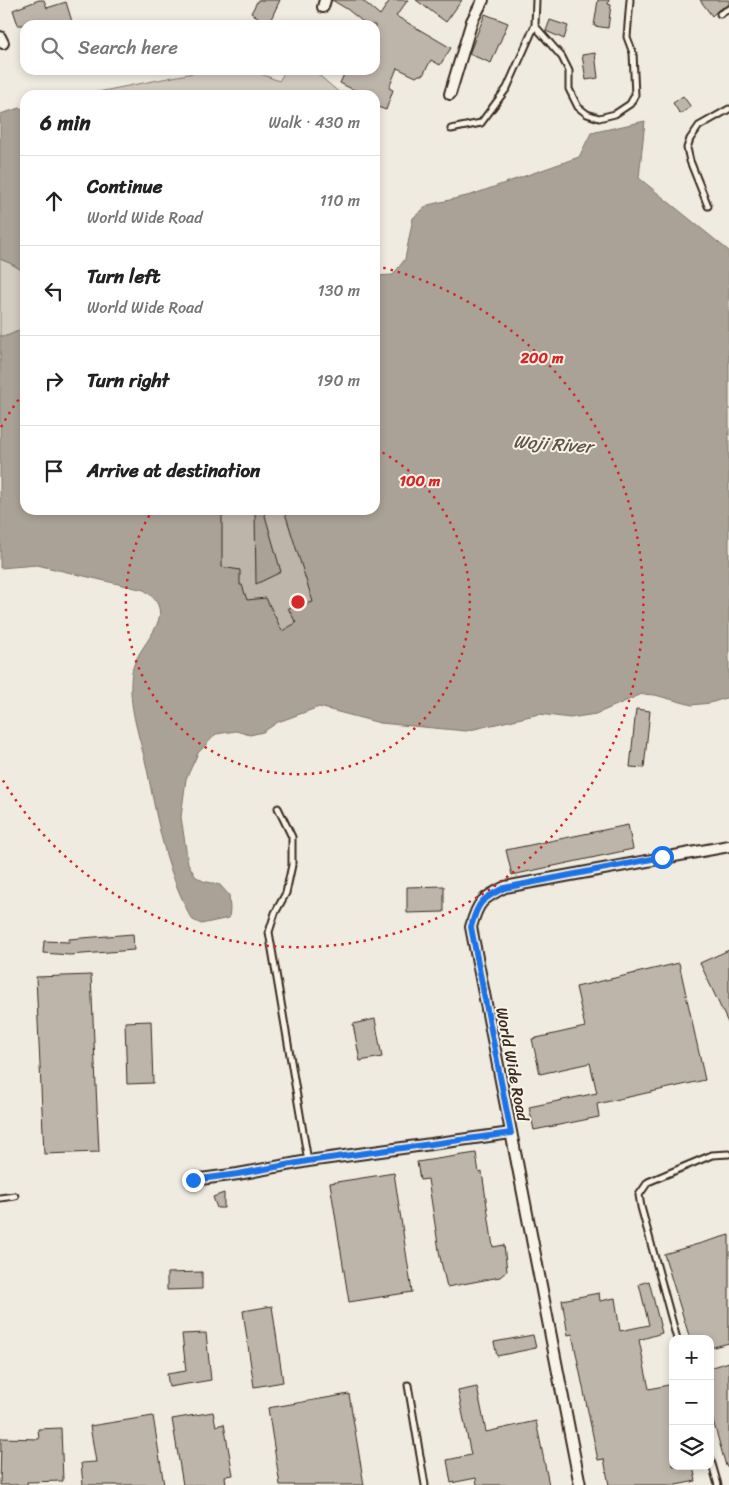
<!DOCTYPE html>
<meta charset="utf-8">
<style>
:root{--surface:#fff;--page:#f6f6f6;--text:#222;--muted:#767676;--line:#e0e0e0}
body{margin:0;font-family:Sriracha,sans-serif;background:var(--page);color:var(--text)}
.controls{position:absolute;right:15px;bottom:15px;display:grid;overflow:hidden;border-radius:10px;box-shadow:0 2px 8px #0003}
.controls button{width:45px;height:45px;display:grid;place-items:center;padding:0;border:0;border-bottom:1px solid var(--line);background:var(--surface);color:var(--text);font:25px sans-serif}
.stop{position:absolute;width:15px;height:15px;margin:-11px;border:4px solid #1a73e8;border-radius:50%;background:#fff}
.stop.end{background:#1a73e8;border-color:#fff;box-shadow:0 1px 5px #0008}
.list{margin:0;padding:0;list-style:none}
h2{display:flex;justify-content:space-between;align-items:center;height:65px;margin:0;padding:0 20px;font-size:21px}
h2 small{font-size:16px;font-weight:400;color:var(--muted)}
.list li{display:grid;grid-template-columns:32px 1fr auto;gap:15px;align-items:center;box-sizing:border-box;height:90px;padding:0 20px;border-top:1px solid var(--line)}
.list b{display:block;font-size:19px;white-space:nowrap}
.list p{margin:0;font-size:16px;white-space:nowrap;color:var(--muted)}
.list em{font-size:16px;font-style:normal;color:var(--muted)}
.icon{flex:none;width:28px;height:28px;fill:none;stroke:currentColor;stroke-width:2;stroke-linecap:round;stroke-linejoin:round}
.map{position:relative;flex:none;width:729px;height:1485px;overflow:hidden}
.search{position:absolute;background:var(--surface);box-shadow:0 2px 8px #0003;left:20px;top:20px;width:360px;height:55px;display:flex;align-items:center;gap:12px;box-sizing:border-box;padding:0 18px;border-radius:15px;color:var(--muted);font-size:19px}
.panel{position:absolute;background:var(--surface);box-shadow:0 2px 8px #0003;left:20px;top:90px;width:360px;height:425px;border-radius:15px}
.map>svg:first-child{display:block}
.green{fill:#d1cbc0;stroke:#867a6f}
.water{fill:#aaa296;stroke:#7e7266}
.building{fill:#bdb5aa;stroke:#3b2a1e}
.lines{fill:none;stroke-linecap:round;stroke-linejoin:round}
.service-casing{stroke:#3b2a1e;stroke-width:9}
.minor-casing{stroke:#3b2a1e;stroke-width:14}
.service{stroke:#f7f3e8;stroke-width:5}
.minor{stroke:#f7f3e8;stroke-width:10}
.route{stroke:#1a73e8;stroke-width:6}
.ring{fill:none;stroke:#d62828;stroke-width:2.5;stroke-dasharray:2.5 5}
.labels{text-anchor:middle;stroke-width:4;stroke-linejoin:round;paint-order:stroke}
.street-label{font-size:16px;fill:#3b2a1e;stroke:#f7f3e8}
.water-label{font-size:18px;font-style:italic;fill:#625448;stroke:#f7f3e8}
.centre{fill:#d62828;stroke:#f7f3e8;stroke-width:2.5}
.ring-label{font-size:15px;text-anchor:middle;font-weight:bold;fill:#d62828;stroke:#f7f3e8;stroke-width:4;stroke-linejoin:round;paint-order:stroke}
</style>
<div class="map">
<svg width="729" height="1485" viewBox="0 0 729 1485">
<rect width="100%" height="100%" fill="#efebe0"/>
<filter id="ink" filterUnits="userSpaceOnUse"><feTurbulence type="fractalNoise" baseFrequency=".02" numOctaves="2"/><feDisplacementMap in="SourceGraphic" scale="10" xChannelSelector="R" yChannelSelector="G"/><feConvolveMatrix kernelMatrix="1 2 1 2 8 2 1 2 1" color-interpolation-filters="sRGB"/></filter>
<g filter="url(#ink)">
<g class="green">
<polygon points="208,70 251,70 279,81 286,70 313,70 342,95 83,95"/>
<polygon points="0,259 10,263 25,272 25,328 7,336 0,336"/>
</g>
<g class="water">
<polygon points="20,108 25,110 25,272 10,263 0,259 0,114"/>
<path d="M645,121L639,178L729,251V697L710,703L692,705L655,695L642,694L596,714L570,718L539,714L466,731L380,723L319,707L278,722L263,732L250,735L236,731L216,734L198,753L186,779L181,817L188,863L195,876L203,881L220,885L229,895L230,909L229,918L201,924C198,922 193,921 191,918C188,914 186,906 183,901C164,860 156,814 147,769C140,737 127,705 132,672C137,642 183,616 144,590L37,565L0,568V336H7L25,328V510H375V276L393,275L405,259L413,218L428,205L471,195L579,157L591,133Z"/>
</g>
<g class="building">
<polygon points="39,0 44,0 47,8 66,2 73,25 18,25 13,10"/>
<polygon points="258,0 280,0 271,19 266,22 251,13"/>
<polygon points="332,0 362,0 380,15 390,0 408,0 396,16 451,48 440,65 431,60 423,75 419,75 416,77 397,68 389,88 393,90 386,110 375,106 375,95 364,95 340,83 346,70 375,70 375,25 367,25 347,9"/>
<polygon points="416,0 462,0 446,22"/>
<polygon points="598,0 609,0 608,4 611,5 608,28 594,26"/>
<polygon points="700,0 729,0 729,5 718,10 712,16"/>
<polygon points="485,14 508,23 491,63 469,54"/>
<polygon points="550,20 568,26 564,39 546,31"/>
<polygon points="595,53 598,78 586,80 582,55"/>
<polygon points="683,96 691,107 680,114 673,103"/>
<polygon points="222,510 255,510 256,584 281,572 264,512 284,510 313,602 288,608 296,623 282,631 266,598 247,600 242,585 240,585 240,570 222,567"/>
<polygon points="636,709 650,711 644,768 630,767"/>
<polygon points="628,825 633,849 512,875 506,850"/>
<polygon points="444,886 444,912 407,913 407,887"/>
<polygon points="133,934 134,950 70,955 43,953 44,941 69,942 69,939"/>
<polygon points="729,950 729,1025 700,963"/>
<polygon points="679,963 705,1080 597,1104 599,1117 534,1130 529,1107 597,1093 590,1063 540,1074 532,1039 585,1027 576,987"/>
<polygon points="91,975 99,1152 44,1154 36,977"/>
<polygon points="375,1019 382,1057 360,1061 353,1024"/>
<polygon points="151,1021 153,1083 127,1084 125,1022"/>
<polygon points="476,1153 479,1173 482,1172 493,1247 504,1245 507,1271 500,1277 447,1287 440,1257 428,1179 420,1180 417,1162"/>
<polygon points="394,1173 412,1292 349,1302 330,1183"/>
<polygon points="224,1193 224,1208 217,1208 213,1197"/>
<polygon points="729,1235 729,1343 710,1348 710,1339 690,1339 664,1254"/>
<polygon points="202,1272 202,1289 167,1290 167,1273"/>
<polygon points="649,1281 662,1333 639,1340 649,1389 673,1384 673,1466 693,1466 696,1481 676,1485 609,1485 604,1459 598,1460 572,1334 568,1335 562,1300 599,1293 600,1301 615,1298 620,1331 649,1325 639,1284"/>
<polygon points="272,1306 283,1382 254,1387 243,1311"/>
<polygon points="206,1333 211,1380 169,1387 167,1374 186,1371 182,1334"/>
<polygon points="533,1335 536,1348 497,1356 494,1342"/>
<polygon points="729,1362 729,1466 726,1466 710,1410 710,1368"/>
<polygon points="477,1387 486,1432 536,1421 549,1485 477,1485 476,1478 451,1483 447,1460 471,1455 458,1391"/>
<polygon points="349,1394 364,1485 280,1485 268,1408"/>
<polygon points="213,1412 216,1426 224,1424 233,1475 225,1476 226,1485 183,1485 172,1419"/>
<polygon points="153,1416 164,1485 83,1485 81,1463 96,1462 90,1426"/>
<polygon points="61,1428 63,1481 27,1482 27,1485 0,1485 1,1438 39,1439 38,1429"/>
</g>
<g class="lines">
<g class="service-casing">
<g id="service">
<polyline points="720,14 729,9"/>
<polyline points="535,26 562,57 569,71 569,89 578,107 587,114 599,118 615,114 630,104 635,95 633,53 627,37 630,0"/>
<polyline points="451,129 481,123 507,88 535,25 536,0"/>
<polyline points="708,206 690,161 687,148 690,139 699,126 729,109"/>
<polyline points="278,808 292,837 292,865 286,893 275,913 269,932 308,1161"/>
<polyline points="0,1198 15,1196"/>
<polyline points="677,1339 641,1207 639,1195 648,1182 712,1155 729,1154"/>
<polyline points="408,1385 425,1485"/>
<polyline points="710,1457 718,1485"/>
</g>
</g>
<g class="minor-casing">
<g id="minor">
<polyline points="323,7 325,0"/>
<polyline points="0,37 3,43"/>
<polyline points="450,94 472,21 483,0"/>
<polyline points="193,1180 238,1174 308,1161 511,1133"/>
<path d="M580,1485L471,927C478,901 482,899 505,887L729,846"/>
</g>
</g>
<use href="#service" class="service"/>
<use href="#minor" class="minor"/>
</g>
</g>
<g class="lines" filter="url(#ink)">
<path class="route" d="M193,1180L238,1174L308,1161L511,1133L471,927C478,901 482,899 504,888L662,857"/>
</g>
<g class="ring">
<path d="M376 449A172 172 0 1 1 152 511"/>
<path d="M1 427A345 345 0 0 1 24 392M376 266A345 345 0 1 1 1 777"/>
</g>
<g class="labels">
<g class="street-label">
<text transform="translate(513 1064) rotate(79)" y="6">World Wide Road</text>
</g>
<g class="water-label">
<text transform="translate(553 444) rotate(4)" y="6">Woji River</text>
</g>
</g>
<circle cx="298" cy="602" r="8" class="centre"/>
<g class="ring-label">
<text x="542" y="363">200 m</text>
<text x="420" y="486">100 m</text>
</g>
</svg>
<div class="controls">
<button>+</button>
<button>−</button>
<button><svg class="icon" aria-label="layers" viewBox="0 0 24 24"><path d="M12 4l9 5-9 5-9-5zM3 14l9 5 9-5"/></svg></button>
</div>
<div class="stop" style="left:662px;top:857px"></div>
<div class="stop end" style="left:193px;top:1180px"></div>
<div class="search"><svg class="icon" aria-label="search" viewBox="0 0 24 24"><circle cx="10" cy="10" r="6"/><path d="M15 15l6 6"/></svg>Search here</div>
<section class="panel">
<h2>6 min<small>Walk · 430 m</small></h2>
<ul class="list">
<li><svg class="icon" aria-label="ahead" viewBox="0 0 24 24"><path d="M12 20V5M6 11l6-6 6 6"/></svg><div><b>Continue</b><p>World Wide Road</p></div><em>110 m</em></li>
<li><svg class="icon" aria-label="left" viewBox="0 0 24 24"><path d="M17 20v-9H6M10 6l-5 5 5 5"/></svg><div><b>Turn left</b><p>World Wide Road</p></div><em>130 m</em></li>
<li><svg class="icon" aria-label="right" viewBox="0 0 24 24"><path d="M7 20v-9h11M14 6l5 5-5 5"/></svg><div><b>Turn right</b></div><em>190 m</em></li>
<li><svg class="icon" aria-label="arrive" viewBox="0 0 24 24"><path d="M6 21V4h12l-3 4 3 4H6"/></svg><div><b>Arrive at destination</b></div></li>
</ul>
</section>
</div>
